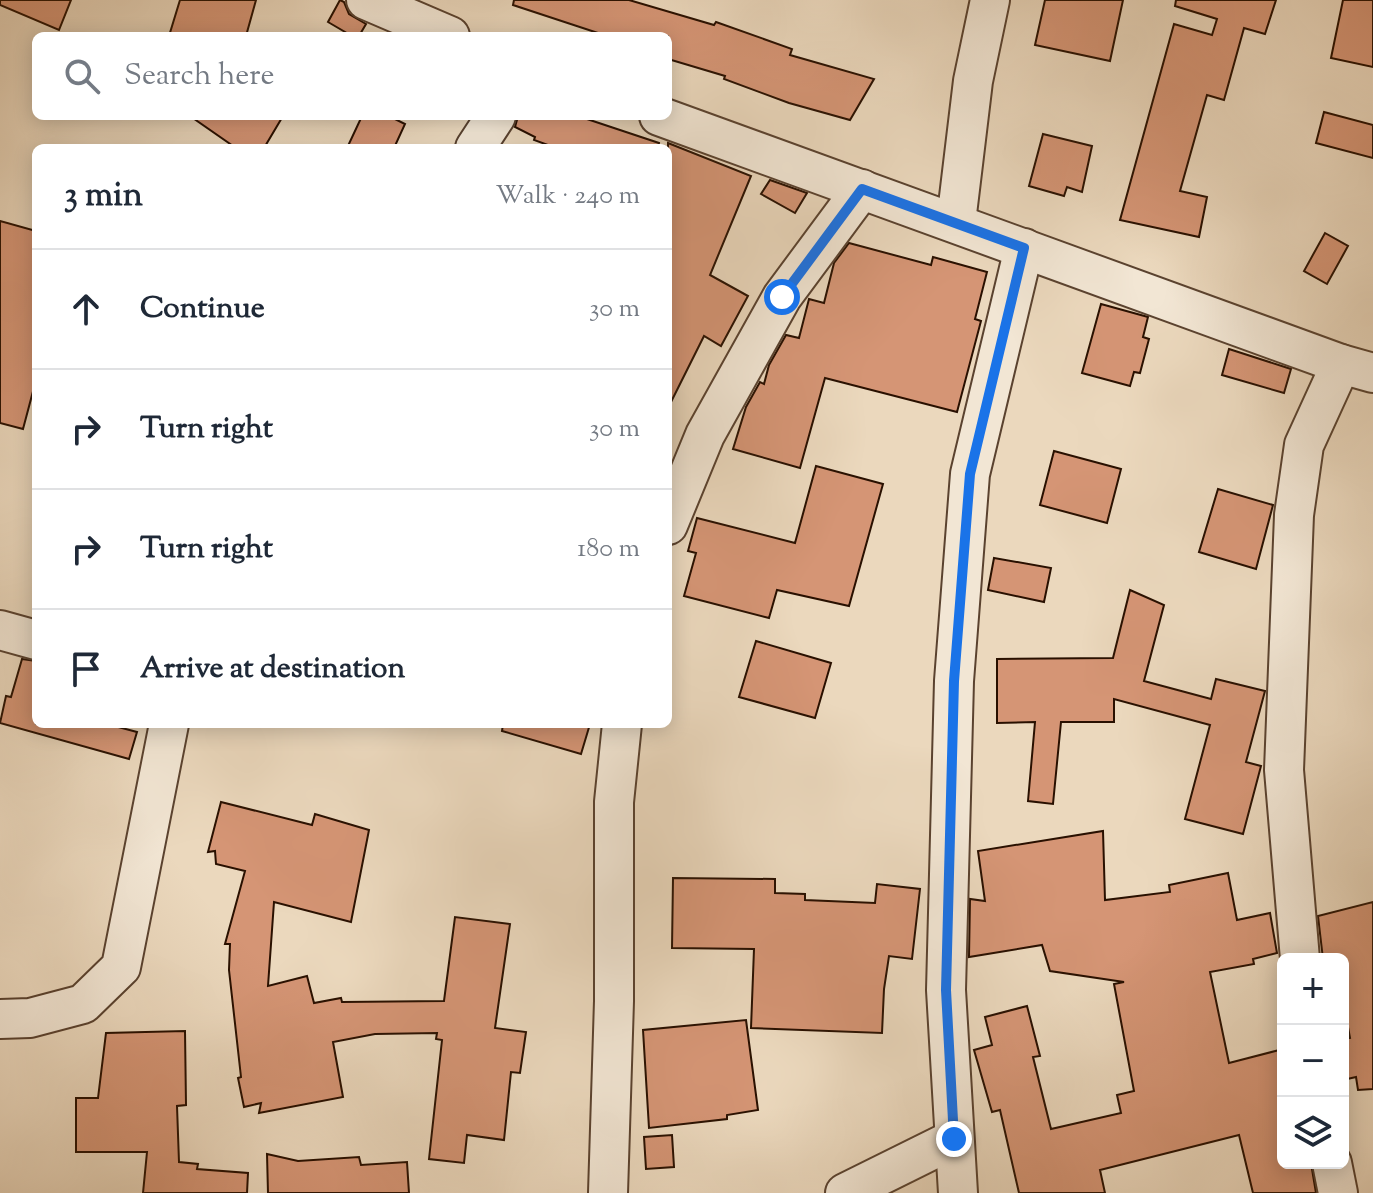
<!DOCTYPE html>
<meta charset="utf-8">
<style>
:root{--surface:#fff;--page:#f2f2f3;--text:#1f2937;--muted:#747a83;--line:#e0e1e3}
body{margin:0;font-family:"Sorts Mill Goudy",serif;background:var(--page);color:var(--text)}
.controls{position:absolute;right:24px;bottom:24px;display:grid;overflow:hidden;border-radius:12px;box-shadow:0 4px 20px #0003}
.controls button{width:72px;height:72px;display:grid;place-items:center;padding:0;border:0;border-bottom:2px solid var(--line);background:var(--surface);color:var(--text);font:40px sans-serif}
.stop{position:absolute;width:24px;height:24px;margin:-18px;border:6px solid #1a73e8;border-radius:50%;background:#fff}
.stop.end{background:#1a73e8;border-color:#fff;box-shadow:0 2px 8px #0008}
.list{margin:0;padding:0;list-style:none}
h2{display:flex;justify-content:space-between;align-items:center;height:104px;margin:0;padding:0 32px;font-size:34px}
h2 small{font-size:26px;font-weight:400;color:var(--muted)}
.list li{display:grid;grid-template-columns:52px 1fr auto;gap:24px;align-items:center;box-sizing:border-box;height:120px;padding:0 32px;border-top:2px solid var(--line)}
.list b{display:block;font-size:30px;white-space:nowrap}
.list em{font-size:26px;font-style:normal;color:var(--muted)}
.icon{flex:none;width:44px;height:44px;fill:none;stroke:currentColor;stroke-width:2;stroke-linecap:round;stroke-linejoin:round}
.map{position:relative;flex:none;width:1373px;height:1193px;overflow:hidden}
.search{position:absolute;background:var(--surface);box-shadow:0 4px 20px #0003;left:32px;top:32px;width:640px;height:88px;display:flex;align-items:center;gap:20px;box-sizing:border-box;padding:0 28px;border-radius:12px;color:var(--muted);font-size:30px}
.panel{position:absolute;background:var(--surface);box-shadow:0 4px 20px #0003;left:32px;top:144px;width:640px;height:584px;border-radius:12px}
.map>svg:first-child{display:block}
.building{fill:#d59575;stroke:#291000;stroke-width:2}
.lines{fill:none;stroke-linecap:round;stroke-linejoin:round}
.minor-casing{stroke:#5a422f;stroke-width:42}
.minor{stroke:#f2e6d4;stroke-width:38}
.route{stroke:#1a73e8;stroke-width:10}
</style>
<div class="map">
<svg width="1373" height="1193" viewBox="0 0 1373 1193">
<rect width="100%" height="100%" fill="#ebd8bd"/>
<filter id="stains"><feTurbulence type="fractalNoise" baseFrequency=".0025" numOctaves="4"/><feColorMatrix values="0 0 0 0 .2 0 0 0 0 .09 0 0 0 0 .02 0 0 0 .5 -.17"/></filter>
<radialGradient id="worn" r=".72"><stop offset=".6" stop-color="#630" stop-opacity="0"/><stop offset="1" stop-color="#630" stop-opacity=".3"/></radialGradient>
<g class="building">
<polygon points="0,0 71,0 59,30 0,5"/>
<polygon points="180,0 256,0 246,36 169,36"/>
<polygon points="340,0 344,2 349,14 366,24 359,36 352,36 328,22"/>
<polygon points="514,0 629,0 714,25 716,22 792,49 790,55 874,79 850,120 789,103 724,79 725,76 668,59 668,36 607,36 513,5"/>
<polygon points="1045,0 1123,0 1110,61 1035,45"/>
<polygon points="1176,0 1276,0 1265,34 1244,28 1224,100 1207,95 1180,191 1207,197 1199,237 1120,220 1174,24 1212,35 1217,19 1175,6"/>
<polygon points="1343,0 1373,0 1373,67 1331,58"/>
<polygon points="1324,112 1373,125 1373,158 1316,143"/>
<polygon points="190,116 283,116 264,148 236,148"/>
<polygon points="362,116 389,116 405,124 394,148 347,148"/>
<polygon points="518,116 578,116 659,143 658,148 556,148 534,140 535,137 515,127"/>
<polygon points="1043,134 1092,146 1082,192 1067,187 1064,196 1029,186"/>
<polygon points="668,143 751,176 710,275 748,296 721,346 704,336 668,408"/>
<polygon points="770,180 807,193 795,213 761,194"/>
<polygon points="0,221 36,231 36,380 23,429 0,423"/>
<polygon points="1325,233 1348,246 1327,284 1304,271"/>
<polygon points="849,243 931,265 933,257 987,272 975,319 981,321 957,412 825,378 800,468 733,449 746,407 760,382 764,384 769,365 786,335 799,338 809,299 824,303 834,263"/>
<polygon points="1101,304 1148,317 1143,337 1149,339 1140,373 1134,372 1130,386 1082,373"/>
<polygon points="1229,349 1291,369 1284,393 1222,375"/>
<polygon points="1054,451 1121,469 1107,523 1040,505"/>
<polygon points="816,466 883,484 849,606 777,590 769,618 684,596 696,553 688,551 697,518 795,543"/>
<polygon points="1218,489 1273,505 1256,569 1199,552"/>
<polygon points="994,558 1051,568 1044,602 988,590"/>
<polygon points="1130,590 1164,605 1144,681 1211,699 1216,679 1265,691 1246,762 1261,766 1243,834 1185,819 1210,725 1114,699 1114,722 1061,722 1053,804 1028,801 1035,722 997,723 997,659 1113,658"/>
<polygon points="756,641 831,663 815,718 739,697"/>
<polygon points="22,659 36,661 36,724 107,724 137,732 129,759 0,723 6,696 11,697"/>
<polygon points="503,724 590,724 581,754 502,731"/>
<polygon points="221,802 312,825 315,814 369,830 351,922 274,902 268,986 307,976 314,1003 341,998 342,1002 444,1001 455,917 510,924 495,1028 526,1032 520,1073 511,1072 504,1140 467,1135 464,1163 429,1159 442,1040 436,1039 437,1033 375,1034 333,1042 343,1097 259,1113 261,1103 244,1107 238,1078 241,1077 229,970 230,944 225,944 245,871 216,864 215,851 208,852"/>
<polygon points="1103,831 1105,900 1170,892 1169,885 1228,873 1237,920 1270,913 1277,953 1253,959 1254,964 1210,972 1229,1063 1283,1049 1283,1163 1311,1163 1316,1193 1253,1193 1239,1135 1100,1170 1105,1193 1019,1193 1000,1110 992,1112 974,1050 992,1045 985,1017 1027,1006 1040,1056 1033,1057 1051,1129 1121,1113 1117,1095 1134,1091 1114,984 1124,982 1050,971 1042,945 969,957 970,899 985,901 978,851"/>
<polygon points="673,878 775,879 775,893 805,894 805,900 875,903 877,884 920,889 912,959 889,956 884,989 882,1033 751,1028 754,949 672,948"/>
<polygon points="1373,902 1373,1089 1358,1090 1356,1077 1343,1080 1343,1039 1350,1038 1343,1000 1343,959 1323,959 1318,916"/>
<polygon points="746,1020 758,1110 727,1115 727,1119 649,1128 643,1030"/>
<polygon points="185,1031 186,1105 177,1106 179,1162 198,1164 197,1169 248,1173 247,1193 143,1193 147,1152 76,1152 76,1098 98,1098 106,1033"/>
<polygon points="672,1135 674,1167 646,1169 644,1137"/>
<polygon points="267,1154 298,1161 359,1157 361,1165 407,1162 409,1193 268,1193"/>
</g>
<g class="lines">
<g class="minor-casing">
<g id="minor">
<polyline points="366,0 450,36"/>
<polyline points="659,116 1341,364 1373,373"/>
<polyline points="475,148 496,116"/>
<polyline points="956,222 973,81 990,0"/>
<polyline points="668,525 705,435 782,297 862,189"/>
<polyline points="0,630 36,640"/>
<polyline points="1300,959 1284,770 1294,515 1304,445 1341,364"/>
<polyline points="0,1019 30,1018 83,1004 121,967 169,724"/>
<polyline points="1332,1163 1338,1193"/>
<polyline points="608,1193 614,1001 614,802 622,724"/>
<polyline points="845,1193 954,1139"/>
<polyline points="958,1193 946,990 954,681 970,474 1024,248"/>
</g>
</g>
<use href="#minor" class="minor"/>
</g>
<g class="lines">
<polyline class="route" points="782,297 862,189 1024,248 970,474 954,681 946,990 954,1139"/>
</g>
<rect width="100%" height="100%" filter="url(#stains)"/>
<rect width="100%" height="100%" fill="url(#worn)"/>
</svg>
<div class="controls">
<button>+</button>
<button>−</button>
<button><svg class="icon" aria-label="layers" viewBox="0 0 24 24"><path d="M12 4l9 5-9 5-9-5zM3 14l9 5 9-5"/></svg></button>
</div>
<div class="stop" style="left:782px;top:297px"></div>
<div class="stop end" style="left:954px;top:1139px"></div>
<div class="search"><svg class="icon" aria-label="search" viewBox="0 0 24 24"><circle cx="10" cy="10" r="6"/><path d="M15 15l6 6"/></svg>Search here</div>
<section class="panel">
<h2>3 min<small>Walk · 240 m</small></h2>
<ul class="list">
<li><svg class="icon" aria-label="ahead" viewBox="0 0 24 24"><path d="M12 20V5M6 11l6-6 6 6"/></svg><div><b>Continue</b></div><em>30 m</em></li>
<li><svg class="icon" aria-label="right" viewBox="0 0 24 24"><path d="M7 20v-9h11M14 6l5 5-5 5"/></svg><div><b>Turn right</b></div><em>30 m</em></li>
<li><svg class="icon" aria-label="right" viewBox="0 0 24 24"><path d="M7 20v-9h11M14 6l5 5-5 5"/></svg><div><b>Turn right</b></div><em>180 m</em></li>
<li><svg class="icon" aria-label="arrive" viewBox="0 0 24 24"><path d="M6 21V4h12l-3 4 3 4H6"/></svg><div><b>Arrive at destination</b></div></li>
</ul>
</section>
</div>
